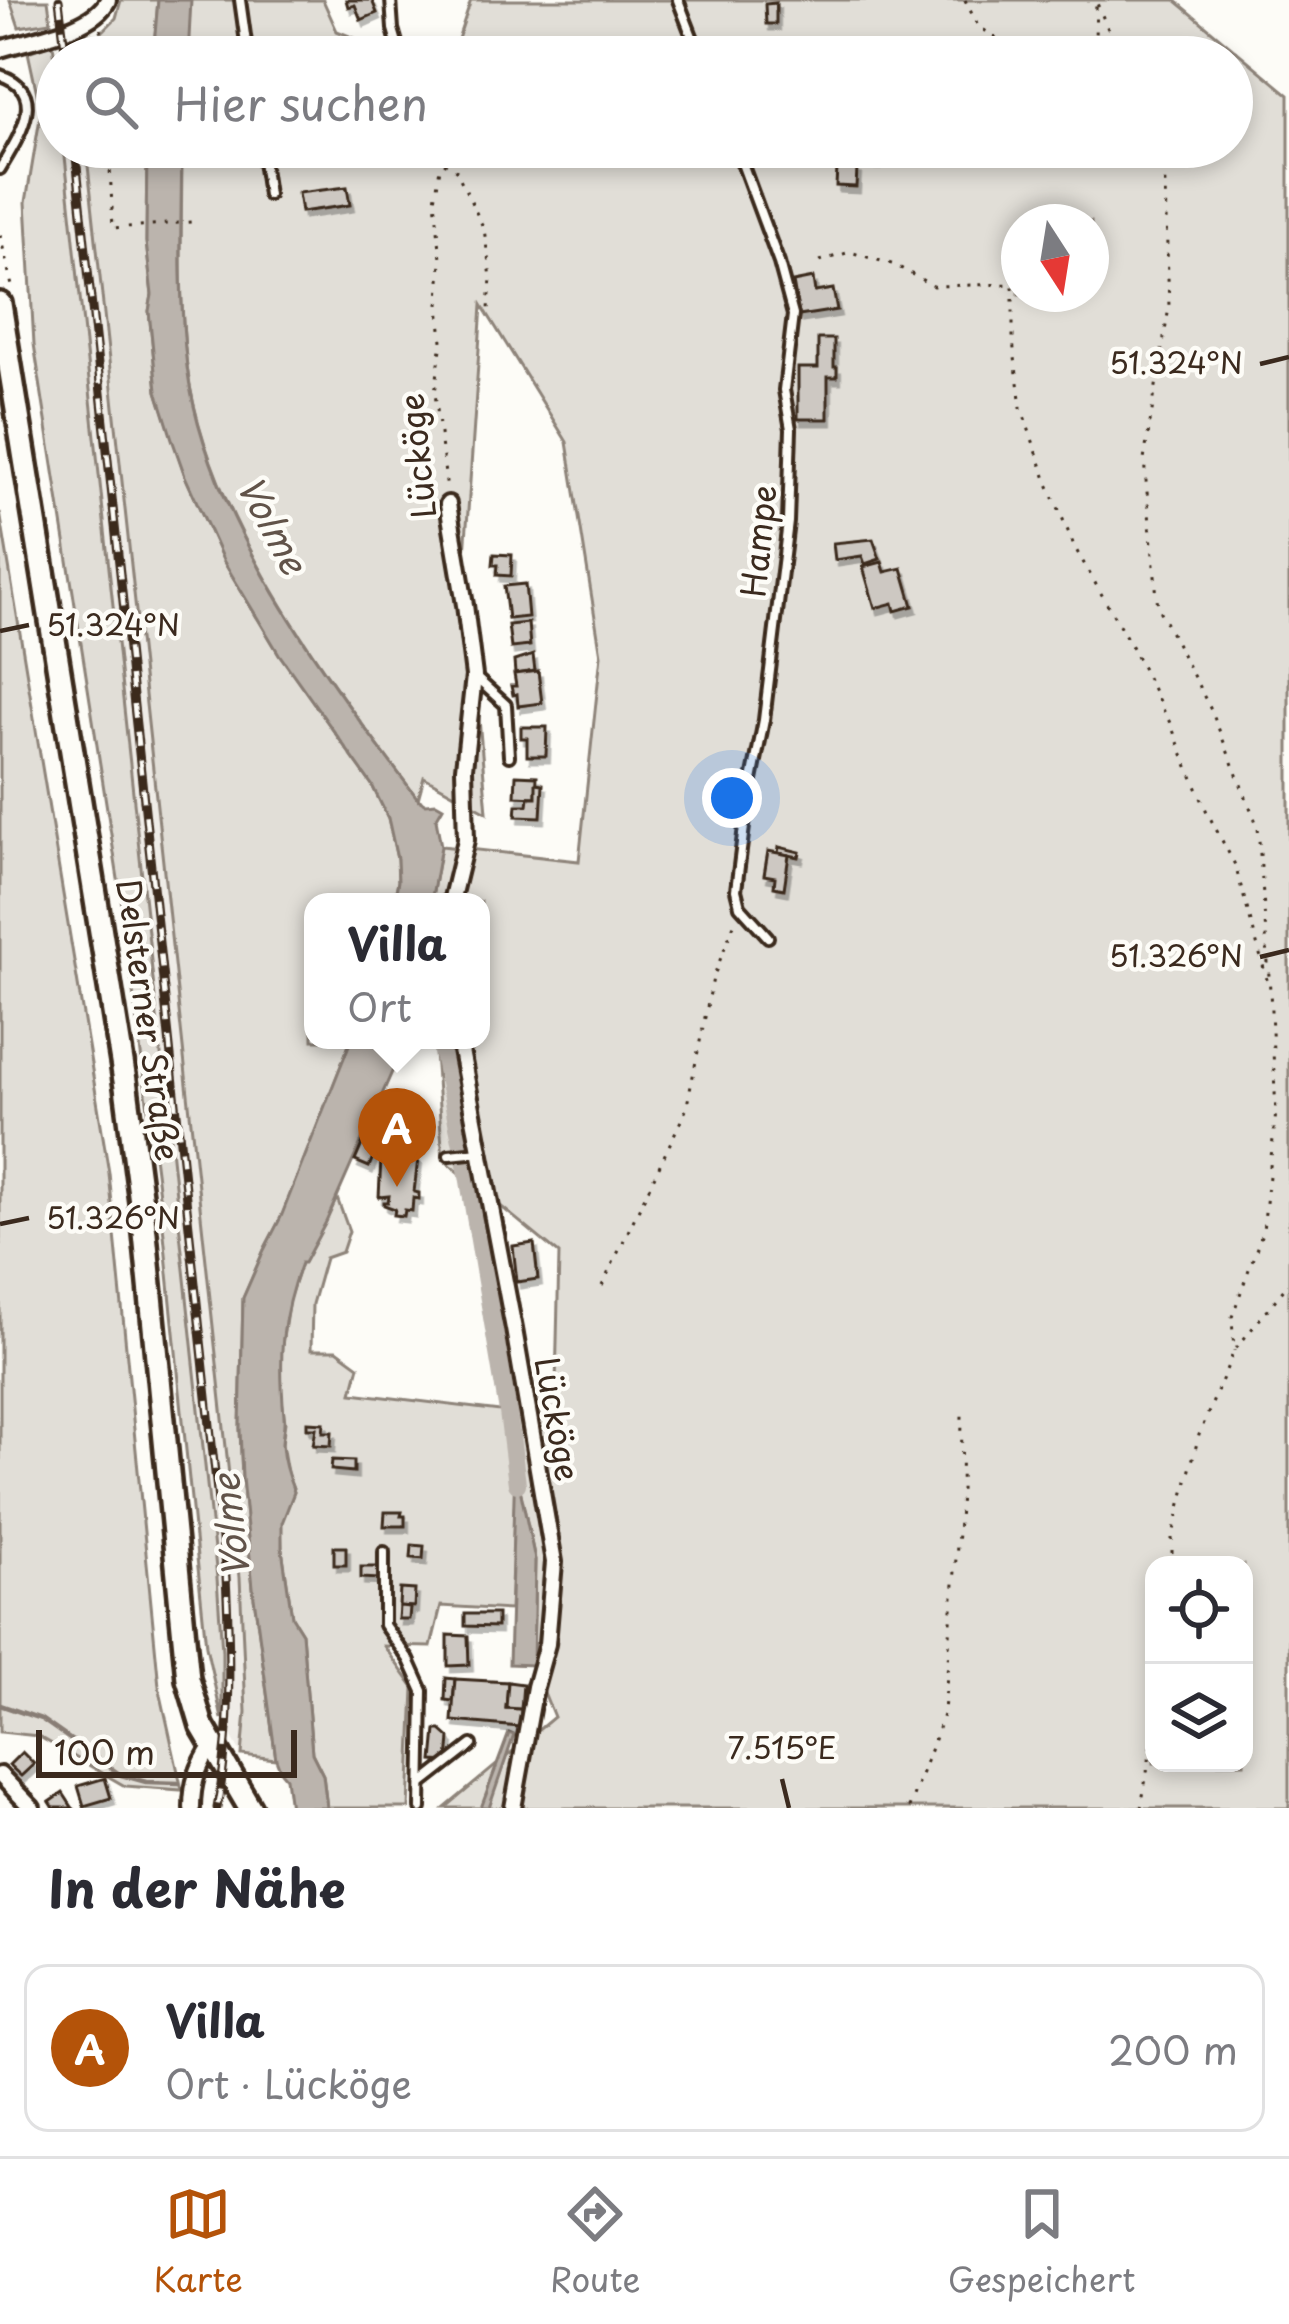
<!DOCTYPE html>
<html lang="de">
<meta charset="utf-8">
<style>
:root{--surface:#fff;--page:#f2f2f3;--text:#2b2b33;--muted:#7c7c81;--line:#e1e1e2;--accent:#b45309}
body{margin:0;font-family:"Playpen Sans",sans-serif;background:var(--page);color:var(--text)}
.controls{position:absolute;right:36px;bottom:36px;display:grid;overflow:hidden;border-radius:24px;box-shadow:0 6px 18px #0003}
.controls button{width:108px;height:108px;display:grid;place-items:center;padding:0;border:0;border-bottom:3px solid var(--line);background:var(--surface);color:var(--text);font:60px sans-serif}
.compass{position:absolute;left:1001px;top:204px;width:108px;height:108px;border-radius:50%;background:var(--surface);box-shadow:0 6px 18px #0003;rotate:168deg}
.scale{position:absolute;left:36px;bottom:30px;width:261px;box-sizing:border-box;padding-left:12px;border:6px solid #3b2a1e;border-top:0;font-size:33px;line-height:42px;white-space:nowrap;color:#3b2a1e;-webkit-text-stroke:9px #fdfcf7;paint-order:stroke}
.you{position:absolute;left:732px;top:798px;width:42px;height:42px;margin:-30px;border:9px solid #fff;border-radius:50%;background:#1a73e8;box-shadow:0 0 0 18px #1a73e833}
.badge{display:grid;place-items:center;width:78px;height:78px;border-radius:50%;background:var(--accent);color:#fff;font-size:39px;font-weight:700}
.pin{position:absolute;translate:-50% -99px;filter:drop-shadow(0 3px 6px #0008)}
.pin::after{content:'';position:absolute;top:63px;width:42px;height:36px;background:inherit;clip-path:polygon(0 0,100% 0,50% 100%)}
.popup{position:absolute;left:304px;top:893px;width:186px;height:156px;box-sizing:border-box;display:grid;place-content:center;border-radius:24px;background:var(--surface);filter:drop-shadow(0 3px 9px #0005);font-size:39px;white-space:nowrap;color:var(--muted)}
.popup b{font-size:45px;color:var(--text)}
.popup::after{content:'';position:absolute;left:50%;top:100%;margin-left:-24px;border:24px solid transparent;border-top-color:var(--surface)}
.list{margin:0;padding:0;list-style:none}
h2{display:flex;justify-content:space-between;align-items:center;height:156px;margin:0;padding:0 48px;font-size:51px}
h2 small{font-size:39px;font-weight:400;color:var(--muted)}
.list li{display:grid;grid-template-columns:78px 1fr auto;gap:36px;align-items:center;box-sizing:border-box;height:168px;margin:0 24px 24px;padding:0 24px;border:3px solid var(--line);border-radius:24px}
.list b{display:block;font-size:45px;white-space:nowrap}
.list p{margin:0;font-size:39px;white-space:nowrap;color:var(--muted)}
.list em{font-size:39px;font-style:normal;color:var(--muted)}
.icon{flex:none;width:66px;height:66px;fill:none;stroke:currentColor;stroke-width:2;stroke-linecap:round;stroke-linejoin:round}
.map{position:relative;flex:none;width:1289px;height:1808px;overflow:hidden}
.search{position:absolute;background:var(--surface);box-shadow:0 6px 18px #0003;left:36px;right:36px;top:36px;height:132px;display:flex;align-items:center;gap:30px;box-sizing:border-box;padding:0 42px;border-radius:66px;color:var(--muted);font-size:45px}
.sheet{height:348px;background:var(--surface)}
nav{display:flex;justify-content:space-around;align-items:center;box-sizing:border-box;height:168px;border-top:3px solid var(--line);background:var(--surface);font-size:33px;color:var(--muted)}
nav a{display:grid;justify-items:center;gap:6px}
nav .on{color:var(--accent)}
.map>svg:first-child{display:block}
.built{fill:#efece7}
.green{fill:#e1ded7;stroke:#8e847a;stroke-width:3;fill-rule:evenodd}
.water{fill:#bbb4ad;stroke:#887d74;stroke-width:3}
.lines{fill:none;stroke-linecap:round;stroke-linejoin:round}
.stream{stroke:#887d74;stroke-width:4.5}
.canal{stroke:#bbb4ad;stroke-width:18}
.building{fill:#cdc8c2;stroke:#3b2a1e;stroke-width:3;filter:url(#shadow)}
.service-casing{stroke:#3b2a1e;stroke-width:16}
.minor-casing{stroke:#3b2a1e;stroke-width:22}
.primary-casing{stroke:#3b2a1e;stroke-width:30}
.path{stroke:#3b2a1e;stroke-width:3;stroke-dasharray:3 9;stroke-linecap:butt}
.service{stroke:#fdfcf7;stroke-width:8}
.minor{stroke:#fdfcf7;stroke-width:14}
.primary{stroke:#fdfcf7;stroke-width:21}
.rail-casing{stroke:#3b2a1e;stroke-width:9}
.rail{stroke:#fdfcf7;stroke-width:4.5;stroke-dasharray:14;stroke-linecap:butt}
.ticks{fill:none;stroke:#3b2a1e;stroke-width:4.5}
.labels{text-anchor:middle;stroke-width:9;stroke-linejoin:round;paint-order:stroke}
.street-label{font-size:33px;fill:#3b2a1e;stroke:#fdfcf7}
.water-label{font-size:36px;font-style:italic;fill:#615349;stroke:#fdfcf7}
.ticks-label{font-size:30px;text-anchor:middle;fill:#3b2a1e;stroke:#fdfcf7;stroke-width:9;stroke-linejoin:round;paint-order:stroke}
</style>
<div class="map">
<svg width="1289" height="1808" viewBox="0 0 1289 1808">
<defs>
<filter id="shadow"><feDropShadow dx="3.5" dy="6" stdDeviation="0" flood-color="#0004"/></filter>
</defs>
<rect width="100%" height="100%" fill="#fdfcf7"/>
<filter id="ink" filterUnits="userSpaceOnUse"><feTurbulence type="fractalNoise" baseFrequency=".00833" numOctaves="2"/><feDisplacementMap in="SourceGraphic" scale="24" xChannelSelector="R" yChannelSelector="G"/><feConvolveMatrix kernelMatrix="1 2 1 2 8 2 1 2 1" color-interpolation-filters="sRGB"/></filter>
<g filter="url(#ink)">
<polygon class="built" points="64,147 86,147 240,1577 246,1712 242,1755 222,1719 222,1651 217,1578"/>
<g class="green">
<polygon points="10,0 48,0 51,22 19,27"/>
<polygon points="121,0 158,0 153,57 77,57 74,36 82,33 97,37 116,18"/>
<polygon points="190,0 323,0 337,31 401,57 187,57"/>
<path d="M471,0H1175L1289,95V1808H445L554,1717L533,1665L535,1560L516,1470L510,1610L441,1606L431,1647L384,1646L414,1688L409,1808H327L323,1775L312,1753L302,1633L292,1617L282,1549L281,1523L294,1492L287,1473L282,1444L285,1422L280,1384V1357L289,1299L301,1263L304,1262L337,1198L349,1231L342,1252L325,1258L312,1304L311,1350H337L359,1366L352,1393L508,1412L556,1386L559,1254L443,1159L434,1040H481V902H431L441,846L579,861L601,655L567,442L482,305L465,555L487,812L424,777L418,799C327,679 207,520 187,367C178,295 182,220 182,147H1232V57H452ZM1019,222H1091V294H1019ZM1154,1565H1244V1763H1154Z"/>
<polygon points="53,43 57,80 57,147 64,147 217,1578 222,1651 222,1719 206,1646 164,1234 121,898 34,344 26,202 41,112 28,52"/>
<polygon points="86,147 147,147 146,242 152,295 149,311 157,391 185,476 224,562 279,654 372,785 388,818 397,859 398,881 394,902 313,902 313,1040 351,1040 281,1218 264,1250 243,1298 240,1428 242,1478 254,1597 276,1759 242,1755 246,1712 240,1577"/>
<polygon points="0,512 109,1173 159,1686 182,1790 125,1786 38,1736 0,1732"/>
</g>
<g class="water">
<polygon points="158,0 191,0 188,57 153,57"/>
<path d="M147,147H182C181,220 178,295 187,367C206,520 327,679 418,799L426,804L436,803L443,807L436,819L441,846L431,902H394L398,881L397,859L388,818L372,785L279,654L224,562L185,476L173,442L157,391L149,311L152,295L146,242Z"/>
<path d="M351,1040H406L326,1222L304,1263H301C280,1319 279,1358 284,1416C285,1426 282,1435 282,1445C283,1462 288,1477 294,1492L282,1523V1549L292,1617L302,1633L312,1753L323,1775L327,1808H290L286,1778L281,1772L276,1759L254,1597L242,1478L240,1428L243,1298L264,1250L281,1217Z"/>
<polygon points="515,1465 535,1560 533,1665 509,1664"/>
<polygon points="509,1733 514,1735 489,1808 481,1808"/>
</g>
<g class="lines">
<polyline class="stream" points="0,1705 41,1719 121,1775 146,1782 179,1783"/>
<polyline class="canal" points="440,1040 467,1169 508,1412 517,1484"/>
</g>
<g class="building">
<polygon points="346,0 372,0 377,13 361,20 355,5 348,7"/>
<polygon points="776,3 776,24 766,24 765,4"/>
<polygon points="838,147 869,147 869,153 877,154 877,163 837,162"/>
<polygon points="837,168 857,169 856,187 836,186"/>
<polygon points="347,187 350,205 301,212 298,193"/>
<polygon points="813,278 815,292 833,289 837,310 799,316 793,282"/>
<polygon points="818,339 834,339 834,367 837,367 837,377 828,377 828,419 798,419 798,368 818,368"/>
<polygon points="873,539 880,559 865,564 862,556 835,560 833,543"/>
<polygon points="494,554 512,555 511,576 497,575 498,565 493,565"/>
<polygon points="882,562 885,572 902,568 913,606 895,611 893,603 875,608 863,567"/>
<polygon points="525,584 528,617 508,619 504,586"/>
<polygon points="528,623 530,646 511,648 508,625"/>
<polygon points="533,655 535,671 515,674 514,661"/>
<polygon points="538,671 542,703 518,706 517,694 513,695 511,686 516,686 514,674"/>
<polygon points="521,727 547,727 546,756 527,756 527,738 521,738"/>
<polygon points="516,775 537,776 536,797 515,796"/>
<polygon points="536,783 543,784 541,817 516,816 517,805 528,805 529,797 536,797"/>
<polygon points="779,847 800,852 799,857 778,853"/>
<polygon points="768,851 789,855 784,889 774,887 775,877 764,875"/>
<polygon points="384,1101 412,1114 407,1129 400,1125 392,1144 373,1136 382,1118 378,1116"/>
<polygon points="375,1114 382,1118 371,1142 375,1144 372,1151 375,1152 369,1167 355,1161"/>
<polygon points="412,1154 418,1159 414,1192 419,1193 419,1199 413,1198 412,1211 405,1210 404,1216 394,1215 395,1209 384,1205 384,1202 388,1202 389,1196 379,1197 381,1159 403,1161 403,1157"/>
<polygon points="534,1243 538,1279 517,1282 513,1246"/>
<polygon points="307,1422 324,1423 323,1432 332,1432 331,1446 313,1445 316,1428 307,1428"/>
<polygon points="332,1460 354,1461 354,1472 331,1470"/>
<polygon points="385,1512 402,1512 401,1516 405,1516 405,1526 384,1526"/>
<polygon points="412,1545 424,1546 423,1559 411,1558"/>
<rect x="334" y="1547" width="12" height="18"/>
<polygon points="361,1567 380,1567 380,1579 361,1578"/>
<polygon points="400,1589 415,1590 414,1607 399,1606"/>
<polygon points="399,1606 410,1607 409,1619 398,1619"/>
<polygon points="465,1614 497,1614 497,1627 465,1626"/>
<polygon points="448,1635 468,1636 469,1665 448,1666"/>
<polygon points="446,1678 455,1679 453,1701 445,1700"/>
<polygon points="455,1679 508,1682 506,1708 521,1709 520,1727 452,1721"/>
<polygon points="508,1682 523,1684 521,1709 506,1708"/>
<polygon points="436,1730 441,1730 450,1738 448,1762 433,1761"/>
<polygon points="22,1752 34,1764 21,1776 9,1765"/>
<polygon points="105,1778 111,1798 84,1806 78,1786"/>
<polygon points="63,1793 72,1807 73,1808 54,1808 50,1802"/>
</g>
<g class="lines">
<g class="service-casing">
<g id="service">
<polyline points="240,0 248,57"/>
<polyline points="391,0 393,29 401,57"/>
<polyline points="678,0 700,57"/>
<path d="M0,75C51,91 17,140 0,169"/>
<polyline points="261,147 268,195"/>
<polyline points="736,147 779,263 793,315 784,390 791,429 788,522 764,720 746,811 736,890 740,906 768,937"/>
<polyline points="474,676 506,705 509,756"/>
<polyline points="449,1155 480,1152"/>
<polyline points="384,1552 384,1625 409,1660 423,1691 421,1808"/>
<polyline points="422,1784 472,1745"/>
</g>
</g>
<g class="minor-casing">
<g id="minor">
<path d="M0,49C31,39 93,30 108,0"/>
<polyline points="448,504 465,605 474,676 464,768 466,840 451,902"/>
<polyline points="459,1040 514,1329 554,1562 547,1644 535,1687 513,1808"/>
<polyline points="0,1775 32,1808"/>
<path d="M192,1808C192,1782 198,1767 212,1745"/>
</g>
</g>
<g class="primary-casing">
<polyline id="primary" points="0,304 126,1087 145,1233 188,1679 202,1726 250,1808"/>
</g>
<g class="path">
<polyline points="965,0 978,26 1025,57"/>
<polyline points="101,29 105,57"/>
<polyline points="1071,57 1095,40 1096,1 1120,57"/>
<polyline points="109,147 113,228 192,222"/>
<polyline points="438,147 441,161 435,200 441,259 439,305 442,341 435,393 447,491"/>
<polyline points="1159,147 1164,157 1169,307 1144,460 1158,608 1211,710 1258,827 1270,990 1276,1112 1263,1230 1232,1317 1234,1351"/>
<polyline points="444,163 456,170 484,229 491,277 489,310"/>
<polyline points="0,235 12,286"/>
<polyline points="820,261 850,252 895,265 933,286 1013,284 1013,341 1021,407 1046,479 1075,548 1129,642 1170,723 1207,812 1235,865 1268,983"/>
<polyline points="602,1286 686,1110 713,978 736,919"/>
<polyline points="1172,1565 1172,1538 1199,1435 1234,1351 1289,1283"/>
<polyline points="909,1808 944,1712 961,1494 962,1414"/>
<polyline points="1141,1808 1154,1730"/>
</g>
<use href="#service" class="service"/>
<use href="#minor" class="minor"/>
<use href="#primary" class="primary"/>
<g class="rail-casing">
<g id="rail">
<polyline points="59,0 66,57"/>
<path d="M75,147L226,1577C230,1654 232,1732 217,1808"/>
</g>
</g>
<use href="#rail" class="rail"/>
</g>
</g>
<path class="ticks" d="M1260,364L1289,357M0,631L29,625M1260,957L1289,950M0,1224L29,1218M782,1779L789,1808"/>
<g class="labels">
<g class="street-label">
<text transform="translate(418 456) rotate(-96)" y="12">Lücköge</text>
<text transform="translate(759 541) rotate(-84)" y="12">Hampe</text>
<text transform="translate(148 1020) rotate(82)" y="12">Delsterner Straße</text>
<text transform="translate(557 1419) rotate(80)" y="12">Lücköge</text>
</g>
<g class="water-label">
<text transform="translate(272 525) rotate(62)" y="13">Volme</text>
<text transform="translate(231 1526) rotate(-96)" y="13">Volme</text>
</g>
</g>
<g class="ticks-label">
<text x="1176" y="374">51.324°N</text>
<text x="113" y="636">51.324°N</text>
<text x="1176" y="967">51.326°N</text>
<text x="113" y="1229">51.326°N</text>
<text x="782" y="1759">7.515°E</text>
</g>
</svg>
<div class="controls">
<button><svg class="icon" aria-label="locate" viewBox="0 0 24 24"><circle cx="12" cy="12" r="6"/><path d="M12 2v4M12 18v4M2 12h4M18 12h4"/></svg></button>
<button><svg class="icon" aria-label="layers" viewBox="0 0 24 24"><path d="M12 4l9 5-9 5-9-5zM3 14l9 5 9-5"/></svg></button>
</div>
<svg class="compass" viewBox="-18 -18 36 36"><path d="M0-13l5 13h-10z" fill="#e53935"/><path d="M0 13l5-13h-10z" fill="#7c7c81"/></svg>
<div class="scale">100 m</div>
<div class="you"></div>
<div class="pin badge" style="left:397px;top:1187px">A</div>
<div class="popup"><b>Villa</b>Ort</div>
<div class="search"><svg class="icon" aria-label="search" viewBox="0 0 24 24"><circle cx="10" cy="10" r="6"/><path d="M15 15l6 6"/></svg>Hier suchen</div>
</div>
<section class="sheet">
<h2>In der Nähe<small></small></h2>
<ul class="list">
<li><span class="badge">A</span><div><b>Villa</b><p>Ort · Lücköge</p></div><em>200 m</em></li>
</ul>
</section>
<nav>
<a class="on"><svg class="icon" aria-label="map" viewBox="0 0 24 24"><path d="M3 6l6-2 6 2 6-2v14l-6 2-6-2-6 2zM9 4v14M15 6v14"/></svg>Karte</a>
<a><svg class="icon" aria-label="directions" viewBox="0 0 24 24"><path d="M12 3l9 9-9 9-9-9zM9 14v-3h6M13 9l2 2-2 2"/></svg>Route</a>
<a><svg class="icon" aria-label="saved" viewBox="0 0 24 24"><path d="M7 4h10v16l-5-4-5 4z"/></svg>Gespeichert</a>
</nav>
